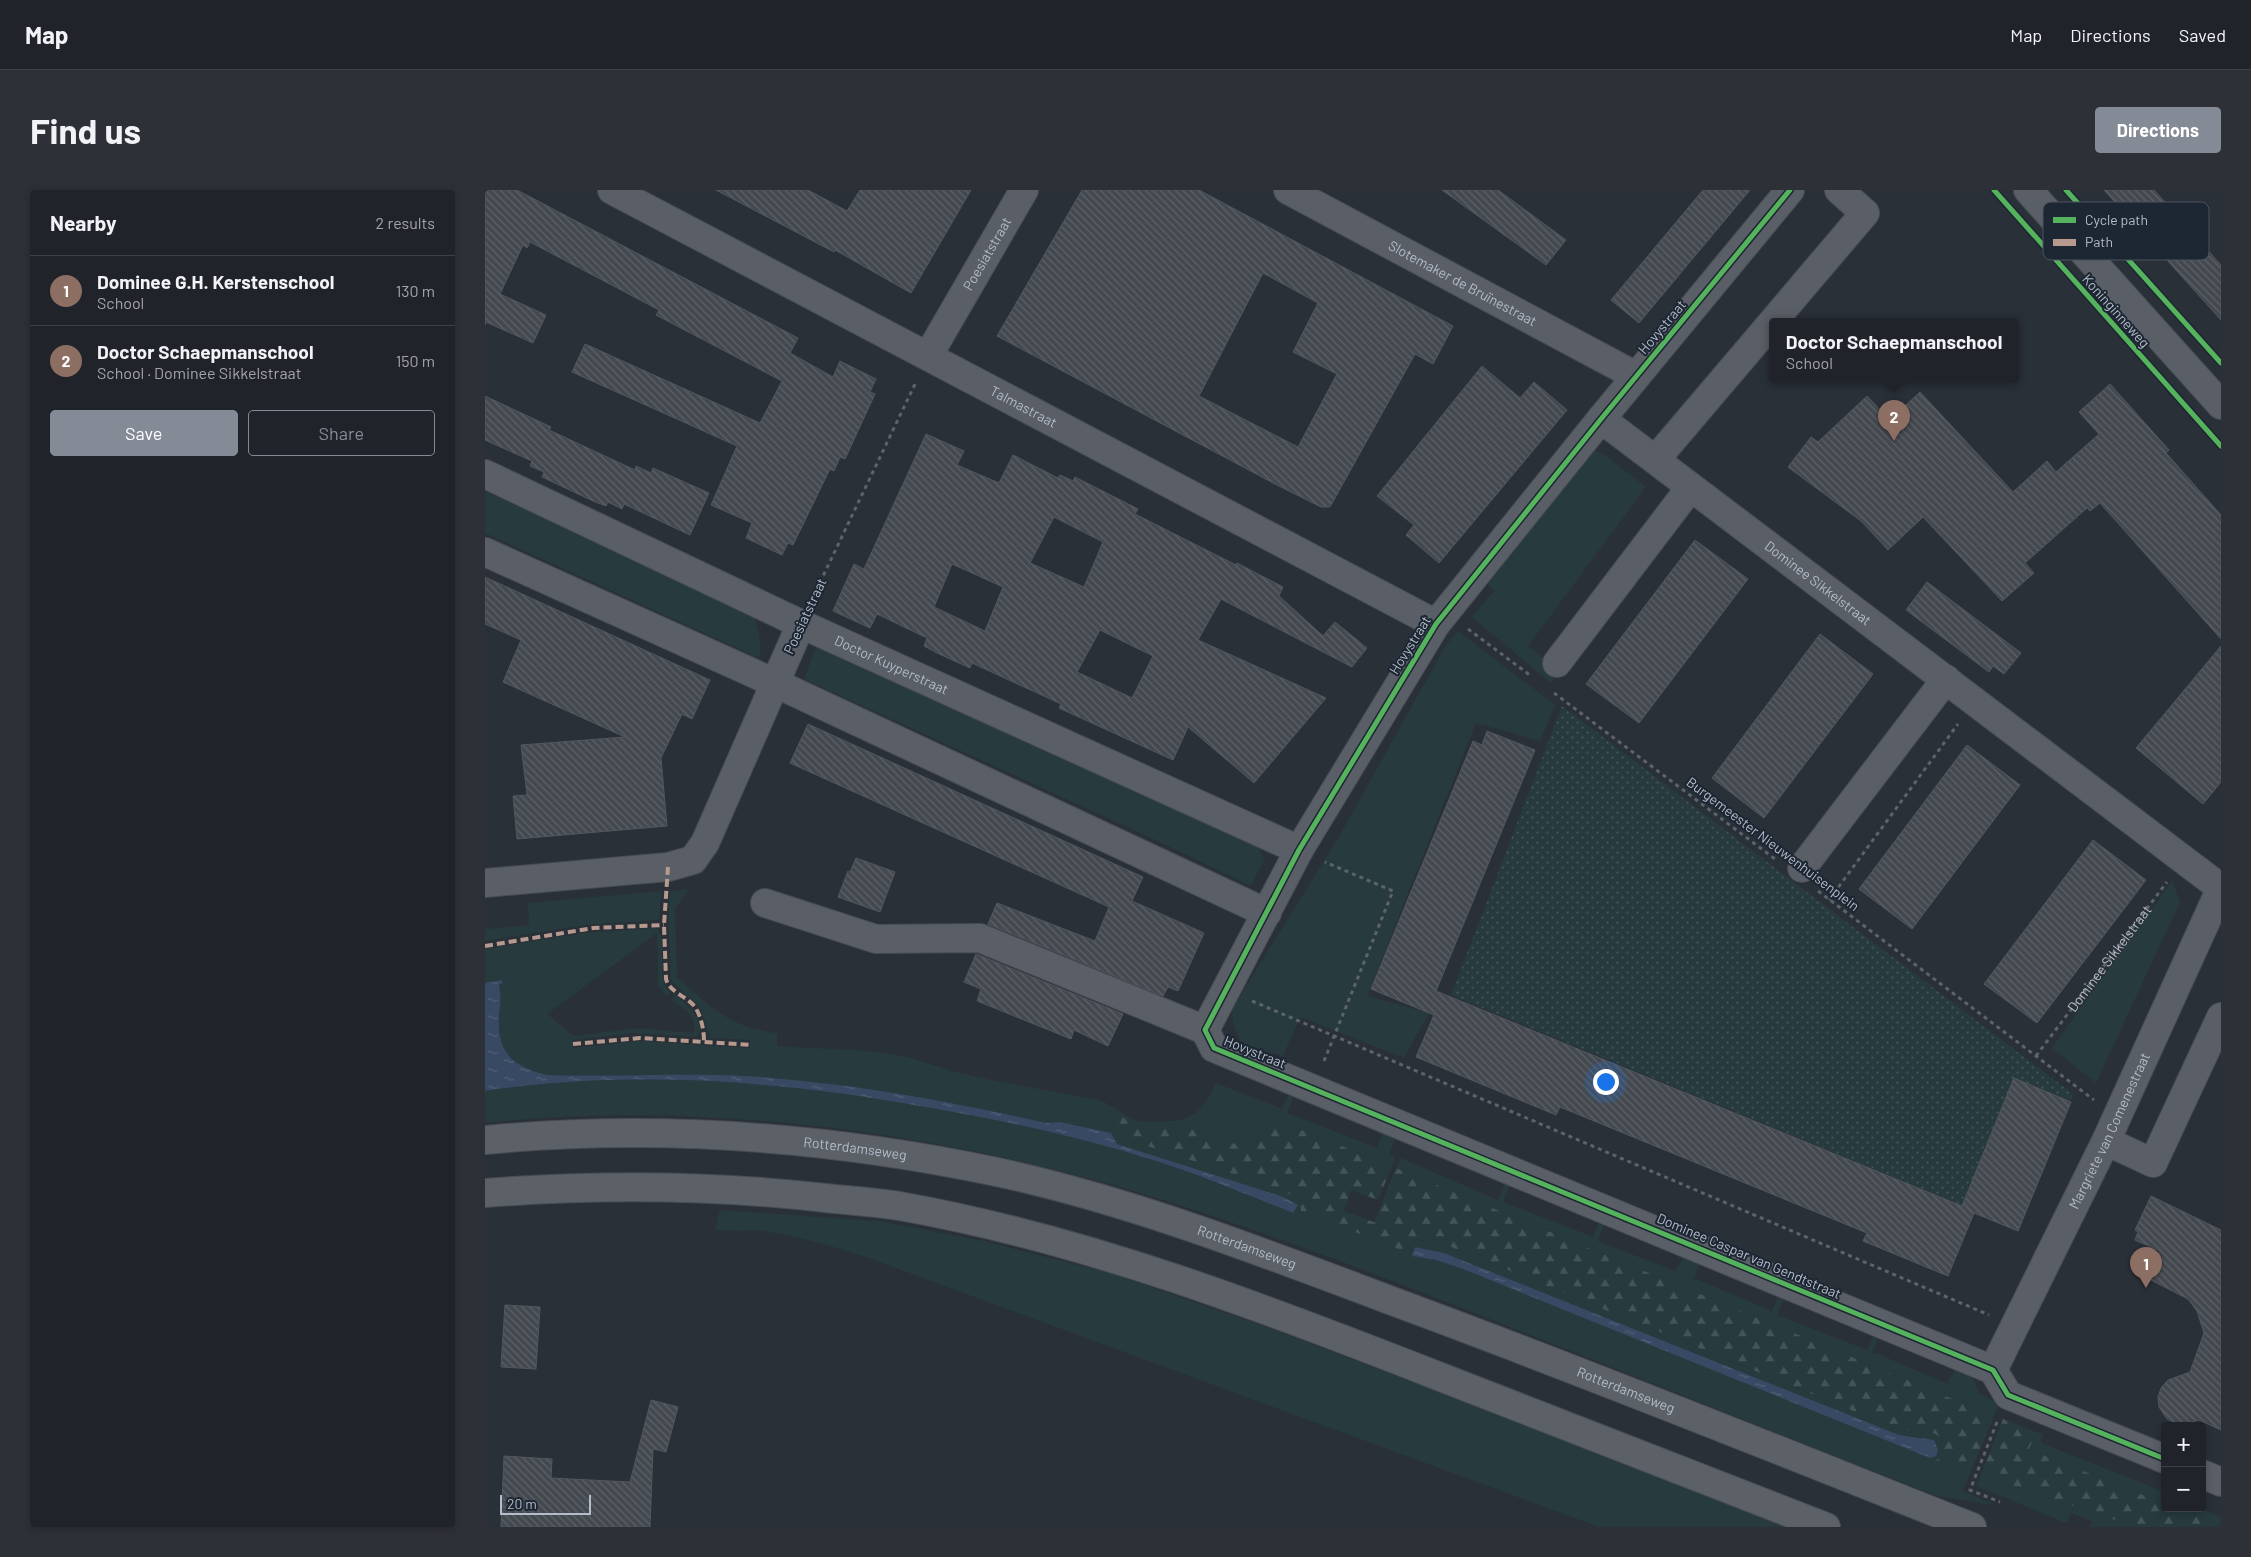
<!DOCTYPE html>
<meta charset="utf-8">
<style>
:root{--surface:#20242a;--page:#2d3036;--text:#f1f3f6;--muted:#a2a4a8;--line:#3d4147;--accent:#848b96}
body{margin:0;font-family:Barlow,sans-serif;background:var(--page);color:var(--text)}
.controls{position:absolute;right:15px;bottom:15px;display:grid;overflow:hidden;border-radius:5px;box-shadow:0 2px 8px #0003}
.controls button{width:45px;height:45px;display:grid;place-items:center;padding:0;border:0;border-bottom:1px solid var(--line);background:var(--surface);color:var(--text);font:25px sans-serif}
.scale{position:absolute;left:15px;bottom:12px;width:91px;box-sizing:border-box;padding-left:5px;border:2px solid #b4bcc9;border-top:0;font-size:14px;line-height:18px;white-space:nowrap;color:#b4bcc9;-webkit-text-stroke:4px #1d2633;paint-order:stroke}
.you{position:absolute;left:1120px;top:891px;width:18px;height:18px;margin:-12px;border:4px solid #fff;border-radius:50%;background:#1a73e8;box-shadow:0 0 0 8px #1a73e833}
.badge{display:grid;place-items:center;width:32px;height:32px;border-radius:50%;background:var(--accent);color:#fff;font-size:16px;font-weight:700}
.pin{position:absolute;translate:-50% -41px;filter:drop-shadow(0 1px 2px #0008)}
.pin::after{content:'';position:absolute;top:26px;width:18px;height:15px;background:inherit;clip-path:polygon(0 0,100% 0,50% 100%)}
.popup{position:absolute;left:1284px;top:128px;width:250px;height:65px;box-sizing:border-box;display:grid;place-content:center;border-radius:5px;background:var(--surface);filter:drop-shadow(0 1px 4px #0005);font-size:16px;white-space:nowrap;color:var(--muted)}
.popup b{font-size:19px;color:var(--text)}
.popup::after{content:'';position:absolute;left:50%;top:100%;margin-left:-10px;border:10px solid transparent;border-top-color:var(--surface)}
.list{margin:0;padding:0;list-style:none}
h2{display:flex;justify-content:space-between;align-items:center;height:65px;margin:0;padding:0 20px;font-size:21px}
h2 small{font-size:16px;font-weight:400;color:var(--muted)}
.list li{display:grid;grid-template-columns:32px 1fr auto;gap:15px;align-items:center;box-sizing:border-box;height:70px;padding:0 20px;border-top:1px solid var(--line)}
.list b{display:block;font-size:19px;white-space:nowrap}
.list p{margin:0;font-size:16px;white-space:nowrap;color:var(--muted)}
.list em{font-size:16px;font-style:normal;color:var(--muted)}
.actions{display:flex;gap:10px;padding:15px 20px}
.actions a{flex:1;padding:11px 0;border:1px solid var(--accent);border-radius:5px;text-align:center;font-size:18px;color:var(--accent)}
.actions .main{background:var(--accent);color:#fff}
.map{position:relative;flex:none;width:1736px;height:1337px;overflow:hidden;border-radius:5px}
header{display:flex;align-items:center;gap:30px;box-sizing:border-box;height:70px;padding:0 25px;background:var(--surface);border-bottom:1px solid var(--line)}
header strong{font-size:24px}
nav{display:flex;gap:28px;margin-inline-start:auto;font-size:18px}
.intro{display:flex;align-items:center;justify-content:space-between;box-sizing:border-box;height:120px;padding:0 30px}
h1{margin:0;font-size:35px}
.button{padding:12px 22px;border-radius:5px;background:var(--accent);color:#fff;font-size:18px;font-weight:700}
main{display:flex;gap:30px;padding:0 30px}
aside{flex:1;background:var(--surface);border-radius:5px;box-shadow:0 2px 8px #0003}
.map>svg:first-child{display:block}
.grass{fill:#273a3e;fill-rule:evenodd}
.forest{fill:url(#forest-firs)}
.park{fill:url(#park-dots)}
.water{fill:url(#water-ripples)}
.building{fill:url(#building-back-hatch);stroke:#52575f;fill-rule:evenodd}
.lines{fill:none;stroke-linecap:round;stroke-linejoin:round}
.minor-casing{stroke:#484c53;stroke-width:30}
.major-casing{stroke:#484c55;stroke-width:30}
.path{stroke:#5d636a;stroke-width:3;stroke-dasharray:4 4;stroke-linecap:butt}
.minor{stroke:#5a5e66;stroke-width:28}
.major{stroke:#5c6168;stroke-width:28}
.quiet{stroke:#b69a8f;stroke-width:4;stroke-dasharray:8 4;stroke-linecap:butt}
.cycleway-casing{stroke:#1d2633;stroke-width:8}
.cycleway{stroke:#56b35d;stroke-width:5}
.labels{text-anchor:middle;stroke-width:4;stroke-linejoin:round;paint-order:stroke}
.street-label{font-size:14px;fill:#b4bcc9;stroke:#1d2633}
.key{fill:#1d2633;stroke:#4a5360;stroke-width:1}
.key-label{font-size:14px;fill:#b4bcc9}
</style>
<header>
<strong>Map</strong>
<nav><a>Map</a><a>Directions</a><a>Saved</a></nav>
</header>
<div class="intro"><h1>Find us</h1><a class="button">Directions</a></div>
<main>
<aside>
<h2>Nearby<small>2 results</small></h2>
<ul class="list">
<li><span class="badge" style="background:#8d6e63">1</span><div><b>Dominee G.H. Kerstenschool</b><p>School</p></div><em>130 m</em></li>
<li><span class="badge" style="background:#8d6e63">2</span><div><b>Doctor Schaepmanschool</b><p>School · Dominee Sikkelstraat</p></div><em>150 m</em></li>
</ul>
<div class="actions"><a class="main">Save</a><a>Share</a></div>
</aside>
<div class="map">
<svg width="1736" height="1337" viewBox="0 0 1736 1337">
<defs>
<pattern id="forest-firs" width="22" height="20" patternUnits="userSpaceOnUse" patternTransform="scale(1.25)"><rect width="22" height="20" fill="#273a3e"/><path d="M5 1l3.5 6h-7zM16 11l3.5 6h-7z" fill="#445559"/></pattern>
<pattern id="park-dots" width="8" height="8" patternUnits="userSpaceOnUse" patternTransform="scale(1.25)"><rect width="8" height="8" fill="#273a3e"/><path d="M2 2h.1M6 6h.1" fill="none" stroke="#445559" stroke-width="1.8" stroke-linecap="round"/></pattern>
<pattern id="water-ripples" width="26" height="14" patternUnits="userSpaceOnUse" patternTransform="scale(1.25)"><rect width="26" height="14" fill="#384963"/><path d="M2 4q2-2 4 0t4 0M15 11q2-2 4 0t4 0" fill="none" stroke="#526178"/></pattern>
<pattern id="building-back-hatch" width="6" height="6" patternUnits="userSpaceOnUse" patternTransform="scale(1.25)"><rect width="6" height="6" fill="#444950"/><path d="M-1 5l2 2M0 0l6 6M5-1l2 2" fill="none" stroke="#5d6168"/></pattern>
</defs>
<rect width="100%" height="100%" fill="#2a3038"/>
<g class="grass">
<polygon points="1111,260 1121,266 1161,297 1043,456 1075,481 1066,493 987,427 1009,401 1003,394 1100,264"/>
<path d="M0,301L269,426C273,440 278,454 274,468L0,343Z"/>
<path d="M973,441L1070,515L1055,551L991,533L882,806L944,823L919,868L815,827L798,866C764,856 749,860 747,819L855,645L961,455Z"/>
<polygon points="332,454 773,656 779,669 766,696 664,647 319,489"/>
<polygon points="1687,691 1695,712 1611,893 1567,858"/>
<path d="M204,699L190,719L192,787C225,817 246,838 292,843V856C330,859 369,858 406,864C428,867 449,876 471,882C516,893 563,900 609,909C627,912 644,932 659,932C700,932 713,931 731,893L795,918L796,921L805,901L810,903L802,923L890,957L891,960L899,940L912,945L904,965L910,968L907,976L784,927L771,952L739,954L699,936L674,939L650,937L631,922L626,937L798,1000L816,1011V1021L926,1064L929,1049L959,1054L1415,1240C1428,1242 1455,1236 1458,1256C1459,1261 1456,1266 1452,1270L1486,1281L1478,1301L1512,1316L1453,1306L1439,1301C1310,1250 1182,1199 1053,1148C929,1099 805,1050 678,1010C465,943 223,909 0,933V901C148,879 299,891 446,918C521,931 595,947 668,970C715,985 761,1005 808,1023L813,1015L796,1006L632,954L626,943L575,932L560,933C462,910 360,892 260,886C194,883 128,887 62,885C28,877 12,863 14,826C15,813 17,808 14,795L18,793L17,790L0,793V759L99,743L170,738C186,749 168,786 185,802L183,807L173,796L172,743L62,824L89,846L154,838L207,843L210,840L208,829L203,822L187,810L189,804C201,813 222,830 212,847L150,843L88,850V858L154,851L265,858V850L226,848L214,816L186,791L183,726L185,701ZM930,1057L959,1063L1414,1245L1436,1247L1448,1268L978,1079L951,1070L928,1066Z"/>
<polygon points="177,701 173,730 99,735 0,751 0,739 44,735 43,713"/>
<polygon points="916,968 1013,1010 1021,990 1026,993 1018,1012 1106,1046 1107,1049 1116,1029 1121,1031 1113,1051 1190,1081 1190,1083 1200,1064 1216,1071 1208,1090 1211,1089 1285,1120 1286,1123 1295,1103 1300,1105 1292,1125 1380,1159 1382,1161 1390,1142 1395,1144 1387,1164 1391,1163 1463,1194 1471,1178 1486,1184 1495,1204 1514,1213 1509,1226 911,978"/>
<path d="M235,1020L394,1031L499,1051L625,1083L787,1139L1137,1271L1304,1337H1114L381,1067C349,1057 317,1047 284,1042C266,1039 248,1043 230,1039Z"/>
<polygon points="1551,1242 1558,1244 1556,1253 1680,1302 1680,1314 1544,1259"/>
<polygon points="1496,1285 1651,1337 1605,1337 1607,1331 1586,1323 1581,1333 1491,1296"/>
<polygon points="1690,1318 1716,1318 1736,1327 1736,1337"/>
</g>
<g class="forest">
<path d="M631,922L651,937L674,939L699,936L739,954L771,952L784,927L907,976L893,1010L866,1000L859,1021L889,1032L911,978L1509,1226L1486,1281L1451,1270C1456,1266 1459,1262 1458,1256C1456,1236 1428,1242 1415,1240L959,1054L930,1049L926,1064L816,1021L815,1011L798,1000L635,947L629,938L626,937Z"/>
<polygon points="1518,1229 1551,1242 1544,1259 1680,1314 1680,1318 1690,1318 1736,1337 1651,1337 1496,1285"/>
</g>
<polygon class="park" points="1077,516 1588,904 1586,910 1529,888 1477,1015 966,805"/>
<g class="water">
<path d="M17,790L18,793L14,795C17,810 15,812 14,826C12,863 28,877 62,885C128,887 194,883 260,886C360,892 462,910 560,933L575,932L626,943L632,954L796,1006L813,1015L808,1023C762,1005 716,985 668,970C595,947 521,931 446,918C300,891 148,879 0,901V793Z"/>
<polygon points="930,1057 959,1063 1414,1245 1449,1250 1453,1260 1451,1266 1445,1268 978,1079 951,1070 927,1066"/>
</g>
<g class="building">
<polygon points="0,0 32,0 313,148 305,163 348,187 355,171 391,189 385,202 390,204 360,269 355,267 349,281 345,279 308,355 303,353 297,365 261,348 267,333 226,315 252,256 87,182 100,154 275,233 297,191 171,125 174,120 45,52 42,58 38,55 15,104 61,125 48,153 1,132 0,135"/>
<polygon points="231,0 323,0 362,21 375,0 486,0 426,103 350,60 349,62"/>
<path d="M597,0H714L968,136L948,174L930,164L845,317H836L790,294L512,146ZM778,83L833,113L808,162L852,184L813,257L714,206Z"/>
<polygon points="957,0 1013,0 1081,50 1061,75"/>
<polygon points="1218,0 1265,0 1154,133 1126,110"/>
<polygon points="1619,0 1669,0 1736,75 1736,130"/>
<polygon points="997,176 1035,208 1049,192 1082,220 954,373 921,345 929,335 892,306"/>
<polygon points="1625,194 1684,260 1681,263 1736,325 1736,449 1615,313 1605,321 1602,318 1540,373 1549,383 1517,411 1438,327 1403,360 1376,331 1303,277 1326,247 1333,252 1382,206 1405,230 1435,202 1528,302 1562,271 1571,282 1614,244 1594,222"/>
<polygon points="0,206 66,237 64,240 150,280 151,276 166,283 168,278 224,303 205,345 139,314 137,319 123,312 121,316 108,311 57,287 59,282 45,276 47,271 0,250"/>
<path d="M441,244L479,261L472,275L514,293L528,265L573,288L575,285L588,291L590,287L653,319L650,324L751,375L752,373L798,397L794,406L838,446L850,432L882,458L867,477L736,409L713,450L841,508L769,593L703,537L688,570L574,518L576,514L487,473L485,478L452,463L439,456L442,448L392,424L385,438L348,421L369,374L379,379ZM569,327L618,352L599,397L545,373ZM467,374L518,397L500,441L449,417ZM615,440L668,466L647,508L592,482Z"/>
<polygon points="1210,350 1263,389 1154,533 1101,494"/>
<polygon points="0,387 225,490 207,529 197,524 176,568 182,636 32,649 28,606 42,605 36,555 140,547 18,492 36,450 0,434"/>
<polygon points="1442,392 1536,463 1519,484 1508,476 1504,482 1421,420"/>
<polygon points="1335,444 1388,484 1279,628 1227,588"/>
<polygon points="1736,456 1736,592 1718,614 1651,558"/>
<polygon points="323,534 658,687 647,711 719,743 693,801 683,797 678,806 503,734 512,713 610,751 624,717 305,573"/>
<polygon points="1002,541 1050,560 951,801 1477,1016 1529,888 1586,912 1533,1041 1489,1023 1463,1086 1378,1051 1382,1043 1075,917 1071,925 931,867 949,825 886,799 988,551 997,555"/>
<polygon points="1482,555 1535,595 1427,739 1374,699"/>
<polygon points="1608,650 1661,690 1552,833 1499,794"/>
<polygon points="371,668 410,682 395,722 353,707 363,681 365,682"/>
<polygon points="491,764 638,824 623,856 589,840 586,849 492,811 496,799 479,792"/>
<polygon points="1666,1006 1736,1040 1736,1240 1714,1230 1697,1235 1690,1233 1682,1229 1674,1217 1673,1207 1676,1198 1683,1190 1705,1182 1719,1143 1712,1121 1703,1109 1662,1088 1675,1061 1650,1050 1653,1042 1650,1040"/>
<polygon points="20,1115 55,1117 51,1179 16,1177"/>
<polygon points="166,1210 193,1217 181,1262 168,1259 165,1337 16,1337 19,1266 67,1269 66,1288 145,1292"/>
</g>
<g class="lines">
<g class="minor-casing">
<g id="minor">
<path id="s2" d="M127,0L951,434"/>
<path id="s3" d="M803,0L1151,186"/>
<polyline points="1305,0 1116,229 951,434 814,660 720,840 729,858 1508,1180 1523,1205 1680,1269"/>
<polyline points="1543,0 1736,215"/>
<path id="s4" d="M443,166L539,0"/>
<path id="s5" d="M1116,229L1736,698"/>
<polyline points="1171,269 1380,23 1354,0"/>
<path id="s6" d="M0,284L316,434L814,660"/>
<polyline points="0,362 290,493 782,723"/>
<polyline points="1072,473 1205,298"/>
<polyline points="1317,678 1461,489"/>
<polyline points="0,693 183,677 208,670 220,653 316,434"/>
<polyline points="280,713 391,749 495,748 720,840"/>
<polyline points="1621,951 1668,973 1736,827"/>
<path id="s7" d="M1508,1180L1621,951L1736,698"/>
<polyline points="1717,1284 1736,1292"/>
</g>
</g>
<g class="major-casing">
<g id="major">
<path id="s8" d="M0,950C171,934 345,947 512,982C656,1013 797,1070 934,1121C1120,1190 1303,1264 1487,1337"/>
<path d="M0,1003C117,994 233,995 350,1009C374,1011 397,1013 420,1017C602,1050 777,1117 948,1184C1079,1234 1210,1285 1341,1337"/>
</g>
</g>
<g class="path">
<polyline points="328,407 431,192"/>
<polyline points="983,439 1046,486"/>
<polyline points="1069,503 1290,669"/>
<polyline points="1333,701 1609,910"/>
<polyline points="1344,710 1473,534"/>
<polyline points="767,811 1504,1125"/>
<path id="s1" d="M1551,866L1682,692"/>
<polyline points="839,871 908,701 840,672"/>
<polyline points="1512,1232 1485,1300 1515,1312"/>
</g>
<use href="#minor" class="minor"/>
<use href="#major" class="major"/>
<g class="quiet">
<path d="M183,677L179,735L181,789C185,803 202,806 210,817C216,826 219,840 219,851"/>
<polyline points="0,756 108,738 179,735"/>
<polyline points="88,854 155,848 266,855"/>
</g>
<g class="cycleway-casing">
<g id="cycleway">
<polyline points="1305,0 1116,229 951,434 814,660 720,840 729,858 1508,1180 1523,1205 1680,1269"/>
<polyline points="1509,0 1736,256"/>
<polyline points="1581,0 1736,173"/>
</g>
</g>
<use href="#cycleway" class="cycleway"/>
</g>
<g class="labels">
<g class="street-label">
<text dy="5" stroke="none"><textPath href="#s4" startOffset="118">Poesiatstraat</textPath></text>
<text dy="5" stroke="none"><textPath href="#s3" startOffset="198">Slotemaker de Bruïnestraat</textPath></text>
<text transform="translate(1631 121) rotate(48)" y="5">Koninginneweg</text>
<text transform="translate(1177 137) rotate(-50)" y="5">Hovystraat</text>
<text dy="5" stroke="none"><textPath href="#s2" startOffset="465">Talmastraat</textPath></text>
<text dy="5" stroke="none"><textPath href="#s5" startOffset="272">Dominee Sikkelstraat</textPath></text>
<text transform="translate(320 426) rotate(-65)" y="5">Poesiatstraat</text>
<text transform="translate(925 455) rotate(-58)" y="5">Hovystraat</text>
<text dy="5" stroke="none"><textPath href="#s6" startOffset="449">Doctor Kuyperstraat</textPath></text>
<text transform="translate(1288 654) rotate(37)" y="5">Burgemeester Nieuwenhuisenplein</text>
<text dy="5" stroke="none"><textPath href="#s1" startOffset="122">Dominee Sikkelstraat</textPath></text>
<text transform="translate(770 862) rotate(22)" y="5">Hovystraat</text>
<text dy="5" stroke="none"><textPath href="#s7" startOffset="266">Margriete van Comenestraat</textPath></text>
<text dy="5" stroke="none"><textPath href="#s8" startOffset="371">Rotterdamseweg</textPath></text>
<text dy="5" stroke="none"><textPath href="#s8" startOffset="776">Rotterdamseweg</textPath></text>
<text transform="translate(1264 1066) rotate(23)" y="5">Dominee Caspar van Gendtstraat</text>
<text dy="5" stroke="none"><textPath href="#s8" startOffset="1181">Rotterdamseweg</textPath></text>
</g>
</g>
<rect x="1558" y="12" width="166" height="58" rx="8" class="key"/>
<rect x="1568" y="27" width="23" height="6" fill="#56b35d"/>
<rect x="1568" y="49" width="23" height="7" fill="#b69a8f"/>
<g class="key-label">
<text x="1600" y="35">Cycle path</text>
<text x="1600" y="57">Path</text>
</g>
</svg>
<div class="controls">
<button>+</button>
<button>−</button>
</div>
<div class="scale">20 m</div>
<div class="you"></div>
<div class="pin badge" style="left:1661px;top:1098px;background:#8d6e63">1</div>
<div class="pin badge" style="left:1409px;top:251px;background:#8d6e63">2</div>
<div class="popup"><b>Doctor Schaepmanschool</b>School</div>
</div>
</main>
